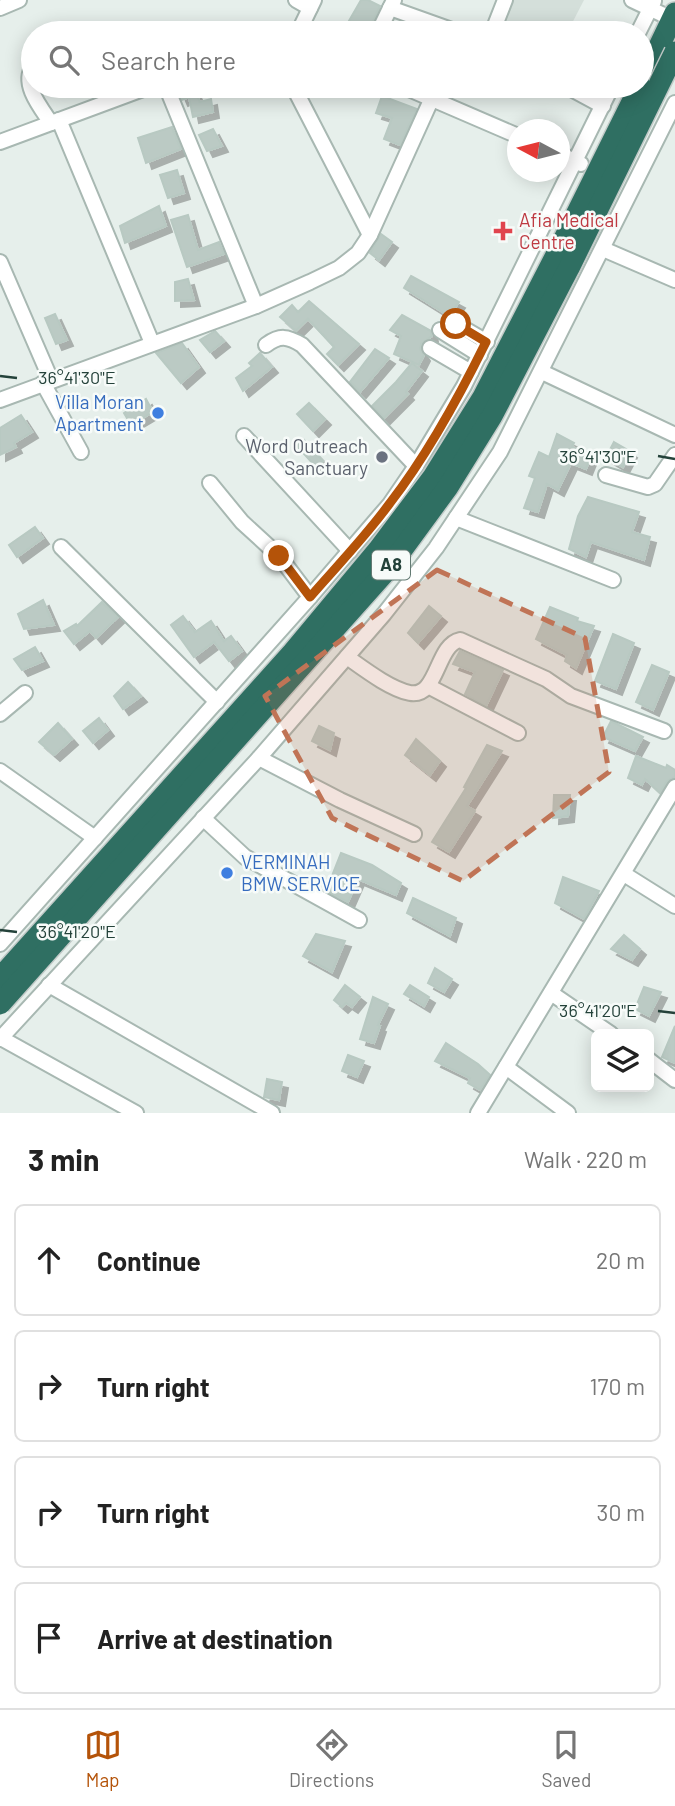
<!DOCTYPE html>
<meta charset="utf-8">
<style>
:root{--surface:#fff;--page:#f2f2f2;--text:#222;--muted:#767676;--line:#e0e0e0;--accent:#b45309}
body{margin:0;font-family:Barlow,sans-serif;background:var(--page);color:var(--text)}
.controls{position:absolute;right:21px;bottom:21px;display:grid;overflow:hidden;border-radius:10px;box-shadow:0 4px 18px #0003}
.controls button{width:63px;height:63px;display:grid;place-items:center;padding:0;border:0;border-bottom:2px solid var(--line);background:var(--surface);color:var(--text);font:35px sans-serif}
.compass{position:absolute;left:507px;top:119px;width:63px;height:63px;border-radius:50%;background:var(--surface);box-shadow:0 4px 18px #0003;rotate:277deg}
.stop{position:absolute;width:21px;height:21px;margin:-16px;border:5px solid #b45309;border-radius:50%;background:#fff}
.stop.end{background:#b45309;border-color:#fff;box-shadow:0 2px 7px #0008}
.list{margin:0;padding:0;list-style:none}
h2{display:flex;justify-content:space-between;align-items:center;height:91px;margin:0;padding:0 28px;font-size:30px}
h2 small{font-size:23px;font-weight:400;color:var(--muted)}
.list li{display:grid;grid-template-columns:46px 1fr auto;gap:21px;align-items:center;box-sizing:border-box;height:112px;margin:0 14px 14px;padding:0 14px;border:2px solid var(--line);border-radius:10px}
.list b{display:block;font-size:26px;white-space:nowrap}
.list em{font-size:23px;font-style:normal;color:var(--muted)}
.icon{flex:none;width:38px;height:38px;fill:none;stroke:currentColor;stroke-width:2;stroke-linecap:round;stroke-linejoin:round}
.map{position:relative;flex:none;width:675px;height:1113px;overflow:hidden}
.search{position:absolute;background:var(--surface);box-shadow:0 4px 18px #0003;left:21px;right:21px;top:21px;height:77px;display:flex;align-items:center;gap:18px;box-sizing:border-box;padding:0 24px;border-radius:38px;color:var(--muted);font-size:26px}
.sheet{height:595px;background:var(--surface)}
nav{display:flex;justify-content:space-around;align-items:center;box-sizing:border-box;height:98px;border-top:2px solid var(--line);background:var(--surface);font-size:19px;color:var(--muted)}
nav a{display:grid;justify-items:center;gap:4px}
nav .on{color:var(--accent)}
.map>svg:first-child{display:block}
.built{fill:#d4dfda}
.building{fill:#bbcac4;stroke:#b8c9c2;stroke-width:2;filter:url(#shadow)}
.lines{fill:none;stroke-linecap:round;stroke-linejoin:round}
.minor-casing{stroke:#a8b8b2;stroke-width:18}
.highway-casing{stroke:#c2cac8;stroke-width:24}
.minor{stroke:#fff;stroke-width:14}
.highway{stroke:#2f6f62;stroke-width:21}
.highway-bridge-casing{stroke:#c2cac8;stroke-width:24;stroke-linecap:butt}
.highway-bridge{stroke:#2f6f62;stroke-width:21}
.route{stroke:#b45309;stroke-width:9}
.marked{fill:#c07456;fill-opacity:0.2;stroke:#c07456;stroke-width:5;stroke-dasharray:14 9;stroke-linejoin:round}
.ticks{fill:none;stroke:#24423a;stroke-width:2.5}
.health-dot{fill:#e0444e;stroke:#f7fbf9;stroke-width:2.5}
.shop-dot{fill:#3f7fe0;stroke:#f7fbf9;stroke-width:2.5}
.worship-dot{fill:#6b7280;stroke:#f7fbf9;stroke-width:2.5}
.labels{text-anchor:middle;stroke-width:5;stroke-linejoin:round;paint-order:stroke}
.shield{fill:#f7fbf9;stroke:#637a73;stroke-width:2}
.shield-label{font-size:18px;font-weight:bold;fill:#24423a}
.health-label{font-size:19px;fill:#be3a42;stroke:#f7fbf9;text-anchor:start}
.shop-label{font-size:19px;fill:#366cbe;stroke:#f7fbf9;text-anchor:end}
.worship-label{font-size:19px;fill:#5b616d;stroke:#f7fbf9;text-anchor:end}
.ticks-label{font-size:18px;text-anchor:middle;fill:#24423a;stroke:#f7fbf9;stroke-width:5;stroke-linejoin:round;paint-order:stroke}
</style>
<div class="map">
<svg width="675" height="1113" viewBox="0 0 675 1113">
<defs>
<filter id="shadow"><feDropShadow dx="6" dy="6" stdDeviation="0" flood-color="#0004"/></filter>
</defs>
<rect width="100%" height="100%" fill="#e6efeb"/>
<polygon class="built" points="508,0 584,0 567,33 496,33"/>
<g class="building">
<polygon points="361,0 368,0 380,6 368,33 342,33"/>
<polygon points="176,86 192,86 200,102 211,99 213,112 193,117 189,97 182,100"/>
<polygon points="382,96 417,109 400,145 384,139 392,118 376,113"/>
<polygon points="172,127 181,149 146,163 138,138"/>
<polygon points="213,129 222,146 207,151 199,135"/>
<polygon points="177,170 184,193 168,198 160,175"/>
<polygon points="159,206 166,226 125,243 120,226"/>
<polygon points="188,215 198,250 219,242 224,254 187,267 171,220"/>
<polygon points="381,234 392,242 379,260 370,253"/>
<polygon points="411,276 459,302 449,316 404,288"/>
<polygon points="188,279 194,300 175,301 175,282"/>
<polygon points="309,301 359,344 338,365 327,354 334,347 308,319 296,331 280,317 292,305 298,312"/>
<polygon points="55,314 67,340 56,344 45,318"/>
<polygon points="402,315 431,331 432,336 421,344 420,349 424,355 419,365 394,354 401,336 390,330"/>
<polygon points="215,331 224,341 210,352 200,340"/>
<polygon points="182,343 199,367 181,383 156,353"/>
<polygon points="375,349 389,358 360,392 350,382"/>
<polygon points="260,353 272,367 243,391 236,378 252,366 249,363"/>
<polygon points="412,363 422,371 406,392 408,394 384,418 372,406 396,382"/>
<polygon points="146,399 153,412 131,425 124,413"/>
<polygon points="309,403 325,419 313,431 297,414"/>
<polygon points="21,415 32,432 14,443 16,447 0,455 0,428"/>
<polygon points="557,434 574,443 572,447 592,454 586,469 571,463 558,490 547,484 538,512 524,508 535,478 529,476 539,452 549,457"/>
<polygon points="304,440 323,461 316,467 297,446"/>
<polygon points="614,442 631,452 623,467 606,457"/>
<polygon points="588,497 639,512 632,532 650,537 644,560 591,542 586,557 569,549 578,516"/>
<polygon points="35,527 43,538 17,557 9,545"/>
<polygon points="43,600 54,625 24,629 18,614"/>
<polygon points="102,602 118,617 96,638 90,631 74,644 64,631 76,624 77,626"/>
<polygon points="429,606 441,616 418,643 408,633"/>
<polygon points="550,607 578,618 577,621 594,626 576,668 565,661 567,655 536,639"/>
<polygon points="183,616 195,632 211,621 224,641 231,636 242,651 229,661 214,642 194,657 171,625"/>
<polygon points="613,634 634,643 616,689 595,681"/>
<polygon points="35,647 43,661 22,670 14,659"/>
<polygon points="460,651 503,670 486,706 465,694 475,672 453,664"/>
<polygon points="652,665 669,672 653,710 636,702"/>
<polygon points="128,682 141,696 123,709 114,696"/>
<polygon points="99,718 108,730 93,743 83,731"/>
<polygon points="611,721 643,737 635,751 603,737"/>
<polygon points="58,723 72,739 54,755 39,742"/>
<polygon points="319,726 334,733 330,750 312,741"/>
<polygon points="416,739 440,761 430,775 405,755"/>
<polygon points="487,745 502,751 467,806 475,811 449,852 432,842 466,788 464,787"/>
<polygon points="636,756 666,768 667,765 675,770 675,777 667,781 660,793 645,779 642,785 628,778"/>
<polygon points="554,795 570,795 568,816 553,818"/>
<polygon points="341,853 372,865 401,883 396,895 358,879 348,902 326,891"/>
<polygon points="563,877 599,891 584,919 555,903"/>
<polygon points="413,898 456,918 450,936 407,913"/>
<polygon points="316,934 345,941 332,972 303,956"/>
<polygon points="624,935 640,949 632,960 611,949"/>
<polygon points="435,968 452,979 444,992 428,983"/>
<polygon points="345,985 360,997 352,1007 346,1003 342,1007 334,1000"/>
<polygon points="410,985 429,997 424,1006 404,994"/>
<polygon points="644,987 661,992 649,1016 635,1009"/>
<polygon points="373,997 388,1004 378,1025 380,1026 374,1043 360,1039"/>
<polygon points="675,1026 675,1063 662,1057"/>
<polygon points="446,1043 478,1064 490,1075 480,1090 468,1083 470,1078 435,1061"/>
<polygon points="348,1055 364,1061 357,1077 342,1071"/>
<polygon points="267,1079 282,1082 279,1100 264,1097"/>
</g>
<g class="lines">
<g class="minor-casing">
<g id="minor">
<polyline points="296,0 310,8"/>
<polyline points="632,0 672,19"/>
<polyline points="0,8 19,0"/>
<polyline points="390,8 460,33"/>
<polyline points="298,33 314,0"/>
<polyline points="378,33 394,0"/>
<polyline points="492,33 505,0"/>
<polyline points="638,33 654,1"/>
<path d="M33,67C21,84 41,108 51,123"/>
<polyline points="166,86 256,306"/>
<polyline points="293,86 370,235"/>
<polyline points="402,86 518,136"/>
<polyline points="566,86 603,106"/>
<polyline points="59,120 152,343"/>
<polyline points="0,142 151,86"/>
<polyline points="560,154 581,164"/>
<polyline points="603,249 675,280"/>
<polyline points="0,262 51,380"/>
<polyline points="456,324 487,342"/>
<polyline points="440,330 480,355"/>
<path d="M266,345C280,335 287,336 302,345L416,466"/>
<polyline points="430,348 471,372"/>
<polyline points="542,372 675,435"/>
<polyline points="43,383 81,452"/>
<polyline points="0,400 256,306 310,282 339,268 358,253 370,235 432,98"/>
<polyline points="244,436 350,551"/>
<polyline points="606,475 648,487 655,484 675,455"/>
<polyline points="210,483 242,522 279,556 310,597"/>
<polyline points="456,518 613,580"/>
<polyline points="61,547 217,702"/>
<path d="M347,657C364,669 390,689 410,693C438,698 436,645 460,640L546,679L571,696L664,731"/>
<polyline points="428,686 518,733"/>
<polyline points="0,714 25,693"/>
<polyline points="259,758 340,800 414,834"/>
<polyline points="0,771 95,838"/>
<polyline points="203,818 245,857 359,920"/>
<polyline points="624,874 675,906"/>
<polyline points="0,944 310,597 390,504 416,466 464,386 612,86"/>
<polyline points="49,985 272,1113"/>
<polyline points="551,993 611,1034"/>
<polyline points="1,1038 136,1113"/>
<polyline points="0,1039 259,758 384,614 436,548 500,452 675,103"/>
<polyline points="649,1060 675,1080"/>
<polyline points="506,1067 568,1113"/>
<polyline points="478,1113 675,787"/>
</g>
</g>
<g class="highway-casing">
<polyline id="highway" points="642,82 675,13"/>
</g>
<use href="#minor" class="minor"/>
<use href="#highway" class="highway"/>
<g class="highway-bridge-casing">
<g id="highway-bridge">
<polyline points="0,978 293,652 378,550 433,477 483,397 555,257 640,86"/>
<polyline points="0,1004 388,569 448,487 492,416 569,268 675,52"/>
</g>
</g>
<use href="#highway-bridge" class="highway-bridge"/>
</g>
<g class="lines">
<path class="route" d="M279,556L310,597C337,566 366,536 390,503C428,454 459,397 486,342L456,324"/>
</g>
<path class="marked" d="M437,570L585,638L609,772L463,881L332,818L265,696Z"/>
<path class="ticks" d="M0,376L17,378M658,456L675,459M0,930L17,932M658,1011L675,1013"/>
<path class="health-dot" d="M499.5 220.5h7v7h7v7h-7v7h-7v-7h-7v-7h7z"/>
<g class="shop-dot">
<circle cx="158" cy="413" r="7"/>
<circle cx="227" cy="873" r="7"/>
</g>
<circle class="worship-dot" cx="382" cy="457" r="7"/>
<g class="labels">
<rect class="shield" x="372" y="550.5" width="38" height="29" rx="5"/>
<g class="shield-label">
<text x="391" y="571">A8</text>
</g>
<g class="health-label">
<text x="519" y="227">Afia Medical<tspan x="519" dy="22">Centre</tspan></text>
</g>
<g class="shop-label">
<text x="144" y="409">Villa Moran<tspan x="144" dy="22">Apartment</tspan></text>
<text x="241" y="869" text-anchor="start">VERMINAH<tspan x="241" dy="22">BMW SERVICE</tspan></text>
</g>
<g class="worship-label">
<text x="368" y="453">Word Outreach<tspan x="368" dy="22">Sanctuary</tspan></text>
</g>
</g>
<g class="ticks-label">
<text x="77" y="384">36°41'30"E</text>
<text x="598" y="463">36°41'30"E</text>
<text x="77" y="938">36°41'20"E</text>
<text x="598" y="1017">36°41'20"E</text>
</g>
</svg>
<div class="controls">
<button><svg class="icon" aria-label="layers" viewBox="0 0 24 24"><path d="M12 4l9 5-9 5-9-5zM3 14l9 5 9-5"/></svg></button>
</div>
<svg class="compass" viewBox="-18 -18 36 36"><path d="M0-13l5 13h-10z" fill="#e53935"/><path d="M0 13l5-13h-10z" fill="#767676"/></svg>
<div class="stop" style="left:456px;top:324px"></div>
<div class="stop end" style="left:279px;top:556px"></div>
<div class="search"><svg class="icon" aria-label="search" viewBox="0 0 24 24"><circle cx="10" cy="10" r="6"/><path d="M15 15l6 6"/></svg>Search here</div>
</div>
<section class="sheet">
<h2>3 min<small>Walk · 220 m</small></h2>
<ul class="list">
<li><svg class="icon" aria-label="ahead" viewBox="0 0 24 24"><path d="M12 20V5M6 11l6-6 6 6"/></svg><div><b>Continue</b></div><em>20 m</em></li>
<li><svg class="icon" aria-label="right" viewBox="0 0 24 24"><path d="M7 20v-9h11M14 6l5 5-5 5"/></svg><div><b>Turn right</b></div><em>170 m</em></li>
<li><svg class="icon" aria-label="right" viewBox="0 0 24 24"><path d="M7 20v-9h11M14 6l5 5-5 5"/></svg><div><b>Turn right</b></div><em>30 m</em></li>
<li><svg class="icon" aria-label="arrive" viewBox="0 0 24 24"><path d="M6 21V4h12l-3 4 3 4H6"/></svg><div><b>Arrive at destination</b></div></li>
</ul>
</section>
<nav>
<a class="on"><svg class="icon" aria-label="map" viewBox="0 0 24 24"><path d="M3 6l6-2 6 2 6-2v14l-6 2-6-2-6 2zM9 4v14M15 6v14"/></svg>Map</a>
<a><svg class="icon" aria-label="directions" viewBox="0 0 24 24"><path d="M12 3l9 9-9 9-9-9zM9 14v-3h6M13 9l2 2-2 2"/></svg>Directions</a>
<a><svg class="icon" aria-label="saved" viewBox="0 0 24 24"><path d="M7 4h10v16l-5-4-5 4z"/></svg>Saved</a>
</nav>
